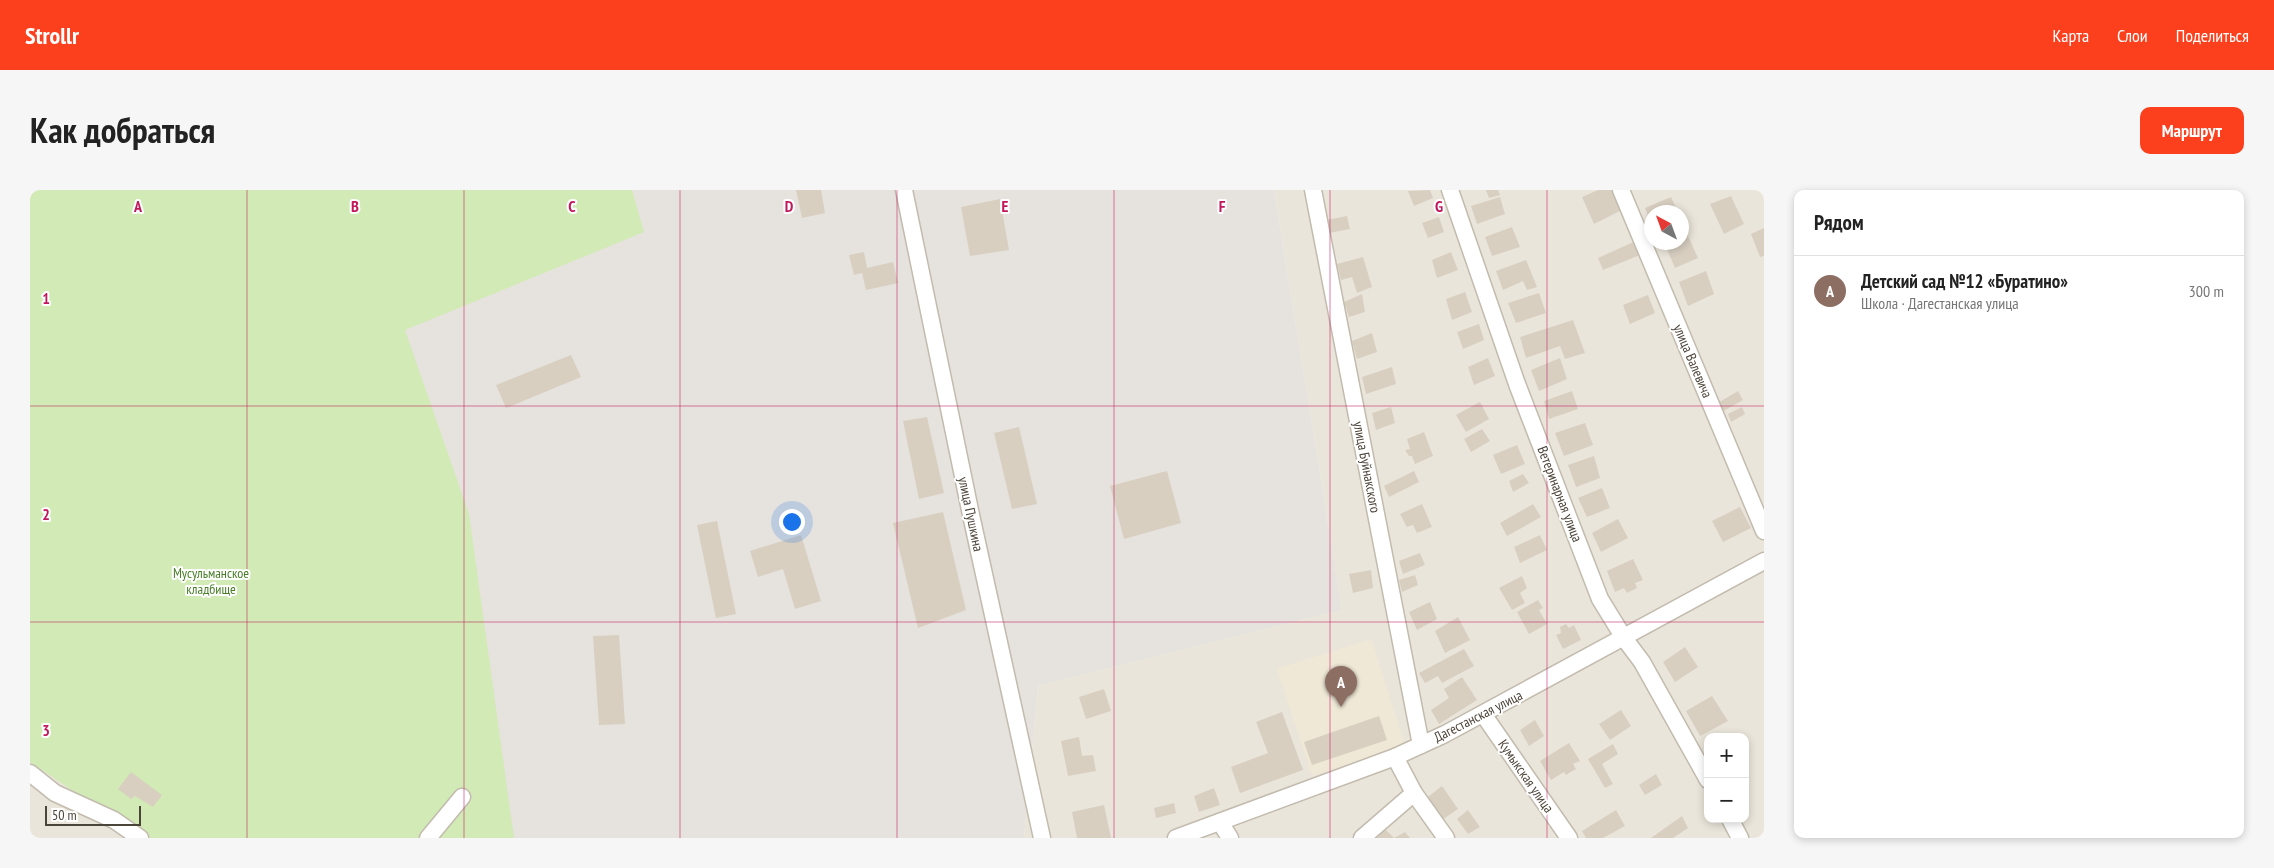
<!DOCTYPE html>
<html lang="ru">
<meta charset="utf-8">
<style>
:root{--surface:#fff;--page:#f6f6f6;--text:#222;--muted:#767676;--line:#e0e0e0;--accent:#fc3f1d}
body{margin:0;font-family:"PT Sans Narrow",sans-serif;background:var(--page);color:var(--text)}
.controls{position:absolute;right:15px;bottom:15px;display:grid;overflow:hidden;border-radius:10px;box-shadow:0 2px 8px #0003}
.controls button{width:45px;height:45px;display:grid;place-items:center;padding:0;border:0;border-bottom:1px solid var(--line);background:var(--surface);color:var(--text);font:25px sans-serif}
.compass{position:absolute;left:1614px;top:15px;width:45px;height:45px;border-radius:50%;background:var(--surface);box-shadow:0 2px 8px #0003;rotate:319deg}
.scale{position:absolute;left:15px;bottom:12px;width:96px;box-sizing:border-box;padding-left:5px;border:2px solid #4b4439;border-top:0;font-size:14px;line-height:18px;white-space:nowrap;color:#4b4439;-webkit-text-stroke:4px #fff;paint-order:stroke}
.you{position:absolute;left:761px;top:331px;width:18px;height:18px;margin:-12px;border:4px solid #fff;border-radius:50%;background:#1a73e8;box-shadow:0 0 0 8px #1a73e833}
.badge{display:grid;place-items:center;width:32px;height:32px;border-radius:50%;background:var(--accent);color:#fff;font-size:16px;font-weight:700}
.pin{position:absolute;translate:-50% -41px;filter:drop-shadow(0 1px 2px #0008)}
.pin::after{content:'';position:absolute;top:26px;width:18px;height:15px;background:inherit;clip-path:polygon(0 0,100% 0,50% 100%)}
.list{margin:0;padding:0;list-style:none}
h2{display:flex;justify-content:space-between;align-items:center;height:65px;margin:0;padding:0 20px;font-size:21px}
h2 small{font-size:16px;font-weight:400;color:var(--muted)}
.list li{display:grid;grid-template-columns:32px 1fr auto;gap:15px;align-items:center;box-sizing:border-box;height:70px;padding:0 20px;border-top:1px solid var(--line)}
.list b{display:block;font-size:19px;white-space:nowrap}
.list p{margin:0;font-size:16px;white-space:nowrap;color:var(--muted)}
.list em{font-size:16px;font-style:normal;color:var(--muted)}
.map{position:relative;flex:none;width:1734px;height:648px;overflow:hidden;border-radius:10px}
header{display:flex;align-items:center;gap:30px;box-sizing:border-box;height:70px;padding:0 25px;background:var(--accent);color:#fff}
header strong{font-size:24px}
nav{display:flex;gap:28px;margin-inline-start:auto;font-size:18px}
.intro{display:flex;align-items:center;justify-content:space-between;box-sizing:border-box;height:120px;padding:0 30px}
h1{margin:0;font-size:35px}
.button{padding:12px 22px;border-radius:10px;background:var(--accent);color:#fff;font-size:18px;font-weight:700}
main{display:flex;gap:30px;padding:0 30px}
aside{flex:1;background:var(--surface);border-radius:10px;box-shadow:0 2px 8px #0003}
.map>svg:first-child{display:block}
.residential{fill:#eae5da;fill-rule:evenodd}
.industrial{fill:#e6e2dd}
.education{fill:#efe8d6}
.green{fill:#d2eab5}
.building{fill:#d8cfc1}
.lines{fill:none;stroke-linecap:round;stroke-linejoin:round}
.minor-casing{stroke:#c2bbae;stroke-width:19}
.minor{stroke:#fff;stroke-width:16}
.grid{fill:none;stroke:#c2185b;stroke-width:1;stroke-opacity:0.55}
.labels{text-anchor:middle;stroke-width:4;stroke-linejoin:round;paint-order:stroke}
.street-label{font-size:14px;fill:#4b4439;stroke:#fff}
.park-label{font-size:14px;fill:#4a7f2a;stroke:#fff}
.grid-label{font-size:16px;text-anchor:middle;font-weight:bold;fill:#c2185b;stroke:#fff;stroke-width:4;stroke-linejoin:round;paint-order:stroke}
</style>
<header>
<strong>Strollr</strong>
<nav><a>Карта</a><a>Слои</a><a>Поделиться</a></nav>
</header>
<div class="intro"><h1>Как добраться</h1><a class="button">Маршрут</a></div>
<main>
<div class="map">
<svg width="1734" height="648" viewBox="0 0 1734 648">
<rect width="100%" height="100%" fill="#f6f3ec"/>
<g class="residential">
<path d="M1244,0H1734V648H994L1008,496L1312,420ZM1622,22H1652V52H1622ZM1678,547H1715V629H1678Z"/>
<polygon points="0,559 133,648 0,648"/>
</g>
<polygon class="industrial" points="588,0 1244,0 1312,420 1008,496 994,648 481,648 356,142"/>
<polygon class="education" points="1341,449 1375,555 1282,586 1247,479"/>
<polygon class="green" points="0,0 602,0 614,42 375,140 439,324 484,648 113,648 0,572"/>
<g class="building">
<polygon points="766,0 791,0 795,23 772,28"/>
<polygon points="1400,0 1403,8 1384,16 1378,1"/>
<polygon points="1456,0 1468,0 1470,5 1459,8"/>
<polygon points="1568,0 1583,0 1592,20 1564,34 1552,7"/>
<polygon points="1701,6 1714,34 1694,44 1680,14"/>
<polygon points="1470,7 1475,24 1447,34 1441,16"/>
<polygon points="1641,7 1648,22 1622,22 1621,33 1615,18"/>
<polygon points="970,9 979,60 940,66 931,17"/>
<polygon points="1317,26 1320,39 1299,43 1297,30"/>
<polygon points="1409,27 1414,42 1398,48 1392,33"/>
<polygon points="1482,37 1490,57 1462,66 1455,47"/>
<polygon points="1654,37 1668,68 1645,78 1634,52 1652,52 1652,38"/>
<polygon points="1734,38 1734,66 1730,67 1721,44"/>
<polygon points="1610,49 1615,63 1573,80 1568,68"/>
<polygon points="834,62 837,78 863,72 868,93 836,100 832,83 824,85 819,65"/>
<polygon points="1421,62 1428,80 1407,88 1402,70"/>
<polygon points="1333,67 1342,97 1327,103 1322,87 1311,90 1307,74"/>
<polygon points="1496,70 1507,97 1497,100 1493,91 1473,100 1466,81"/>
<polygon points="1676,81 1684,104 1658,116 1649,92"/>
<polygon points="1435,102 1442,122 1422,130 1416,109"/>
<polygon points="1509,103 1516,123 1486,133 1478,113"/>
<polygon points="1332,104 1335,122 1319,127 1314,112"/>
<polygon points="1618,105 1625,123 1600,134 1593,115"/>
<polygon points="1543,130 1555,163 1535,169 1530,156 1496,168 1490,147"/>
<polygon points="1449,134 1454,150 1433,159 1427,142"/>
<polygon points="1342,143 1347,162 1327,169 1322,151"/>
<polygon points="541,165 551,187 476,218 466,195"/>
<polygon points="1458,168 1465,186 1444,195 1438,177"/>
<polygon points="1530,168 1537,189 1509,201 1501,180"/>
<polygon points="1362,177 1366,194 1336,204 1332,187"/>
<polygon points="1542,201 1548,219 1519,229 1514,211"/>
<polygon points="1708,201 1713,210 1690,223 1686,214"/>
<polygon points="1450,212 1459,229 1436,242 1426,225"/>
<polygon points="1361,217 1365,233 1346,240 1342,223"/>
<polygon points="1712,217 1715,224 1701,232 1698,224"/>
<polygon points="897,227 914,303 889,309 873,231"/>
<polygon points="1555,233 1563,255 1534,266 1525,243"/>
<polygon points="989,237 1007,314 982,319 964,243"/>
<polygon points="1452,239 1460,251 1441,262 1434,249"/>
<polygon points="1394,242 1403,266 1385,274 1382,266 1379,266 1375,260 1380,259 1377,249"/>
<polygon points="1487,255 1495,274 1471,284 1463,265"/>
<polygon points="1564,266 1570,288 1546,297 1538,275"/>
<polygon points="1137,281 1151,333 1094,349 1080,296"/>
<polygon points="1384,281 1389,292 1359,307 1354,296"/>
<polygon points="1493,284 1499,293 1483,302 1479,291"/>
<polygon points="1572,298 1580,318 1557,327 1548,308"/>
<polygon points="1392,314 1402,337 1387,343 1383,335 1377,337 1370,324"/>
<polygon points="1503,314 1511,327 1477,346 1470,333"/>
<polygon points="1710,317 1721,338 1693,352 1682,331"/>
<polygon points="913,322 936,420 888,438 863,333"/>
<polygon points="1588,329 1598,348 1571,362 1562,343"/>
<polygon points="687,331 706,424 686,428 667,335"/>
<polygon points="771,345 791,411 765,419 753,379 728,387 720,361"/>
<polygon points="1510,345 1517,360 1490,373 1484,357"/>
<polygon points="1390,363 1395,375 1373,384 1369,371"/>
<polygon points="1603,369 1613,390 1605,393 1607,398 1597,403 1594,398 1585,402 1577,381"/>
<polygon points="1341,380 1343,398 1323,403 1319,384"/>
<polygon points="1385,385 1388,395 1372,402 1369,390"/>
<polygon points="1492,386 1497,398 1490,403 1495,413 1482,420 1469,398"/>
<polygon points="1508,410 1513,418 1509,420 1517,434 1499,444 1487,422"/>
<polygon points="1400,412 1407,429 1387,440 1379,422"/>
<polygon points="1428,427 1440,450 1415,463 1405,441"/>
<polygon points="1536,434 1539,438 1544,435 1551,450 1533,459 1526,445 1531,443 1530,437"/>
<polygon points="589,445 595,534 569,535 563,446"/>
<polygon points="1655,457 1668,477 1645,492 1633,472"/>
<polygon points="1434,459 1444,476 1412,493 1408,486 1395,493 1389,483"/>
<polygon points="1432,487 1447,510 1409,534 1401,520 1419,508 1414,499"/>
<polygon points="1074,499 1081,521 1056,529 1049,507"/>
<polygon points="1682,506 1698,531 1670,546 1656,521"/>
<polygon points="1591,520 1601,536 1580,550 1569,534"/>
<polygon points="1252,522 1273,580 1210,603 1201,577 1238,563 1226,532"/>
<polygon points="1349,526 1357,550 1282,575 1274,552"/>
<polygon points="1505,530 1514,546 1499,556 1490,540"/>
<polygon points="1049,547 1052,566 1063,565 1066,581 1038,586 1031,551"/>
<polygon points="1539,553 1550,571 1543,574 1546,579 1536,585 1534,582 1521,590 1510,571"/>
<polygon points="1583,554 1588,564 1572,574 1583,594 1575,598 1558,569"/>
<polygon points="101,582 132,605 123,617 105,606 101,609 88,599"/>
<polygon points="1626,584 1632,595 1615,605 1609,595"/>
<polygon points="1412,596 1428,619 1409,632 1394,610"/>
<polygon points="1184,598 1190,615 1169,622 1164,606"/>
<polygon points="1144,613 1146,623 1126,628 1124,618"/>
<polygon points="1074,615 1081,648 1047,648 1042,622"/>
<polygon points="1438,620 1450,637 1438,644 1427,629"/>
<polygon points="1586,620 1595,636 1573,648 1556,648 1552,641"/>
<polygon points="1652,626 1658,638 1643,648 1621,648"/>
<polygon points="1354,638 1364,648 1375,642 1380,648 1346,648 1344,645"/>
</g>
<g class="lines">
<g class="minor-casing">
<g id="minor">
<polyline points="874,0 941,325 1012,648"/>
<polyline points="1283,0 1391,555"/>
<polyline points="1420,0 1487,194 1570,409 1594,448 1612,472 1678,590"/>
<polyline points="1591,0 1734,341"/>
<polyline points="1453,524 1539,648"/>
<polyline points="1365,567 1384,603 1416,648"/>
<polyline points="0,583 25,603 84,630 110,648"/>
<polyline points="1700,629 1710,648"/>
<polyline points="1190,632 1200,648"/>
<polyline points="398,648 432,607"/>
<polyline points="1146,648 1365,567 1415,544 1734,371"/>
<polyline points="1332,648 1384,603"/>
</g>
</g>
<use href="#minor" class="minor"/>
</g>
<path class="grid" d="M217,0V648M434,0V648M650,0V648M867,0V648M1084,0V648M1300,0V648M1517,0V648M0,216H1734M0,432H1734"/>
<g class="labels">
<g class="street-label">
<text transform="translate(1663 171) rotate(67)" y="5">улица Валевича</text>
<text transform="translate(1337 277) rotate(79)" y="5">улица Буйнакского</text>
<text transform="translate(1530 304) rotate(69)" y="5">Ветеринарная улица</text>
<text transform="translate(941 324) rotate(78)" y="5">улица Пушкина</text>
<text transform="translate(1448 526) rotate(-27)" y="5">Дагестанская улица</text>
<text transform="translate(1496 586) rotate(55)" y="5">Кумыкская улица</text>
</g>
<g class="park-label">
<text x="181" y="388">Мусульманское<tspan x="181" dy="16">кладбище</tspan></text>
</g>
</g>
<g class="grid-label">
<text x="108" y="22">A</text>
<text x="325" y="22">B</text>
<text x="542" y="22">C</text>
<text x="759" y="22">D</text>
<text x="975" y="22">E</text>
<text x="1192" y="22">F</text>
<text x="1409" y="22">G</text>
<text x="16" y="114">1</text>
<text x="16" y="330">2</text>
<text x="16" y="546">3</text>
</g>
</svg>
<div class="controls">
<button>+</button>
<button>−</button>
</div>
<svg class="compass" viewBox="-18 -18 36 36"><path d="M0-13l5 13h-10z" fill="#e53935"/><path d="M0 13l5-13h-10z" fill="#767676"/></svg>
<div class="scale">50 m</div>
<div class="you"></div>
<div class="pin badge" style="left:1311px;top:517px;background:#8d6e63">A</div>
</div>
<aside>
<h2>Рядом<small></small></h2>
<ul class="list">
<li><span class="badge" style="background:#8d6e63">A</span><div><b>Детский сад №12 «Буратино»</b><p>Школа · Дагестанская улица</p></div><em>300 m</em></li>
</ul>
</aside>
</main>
